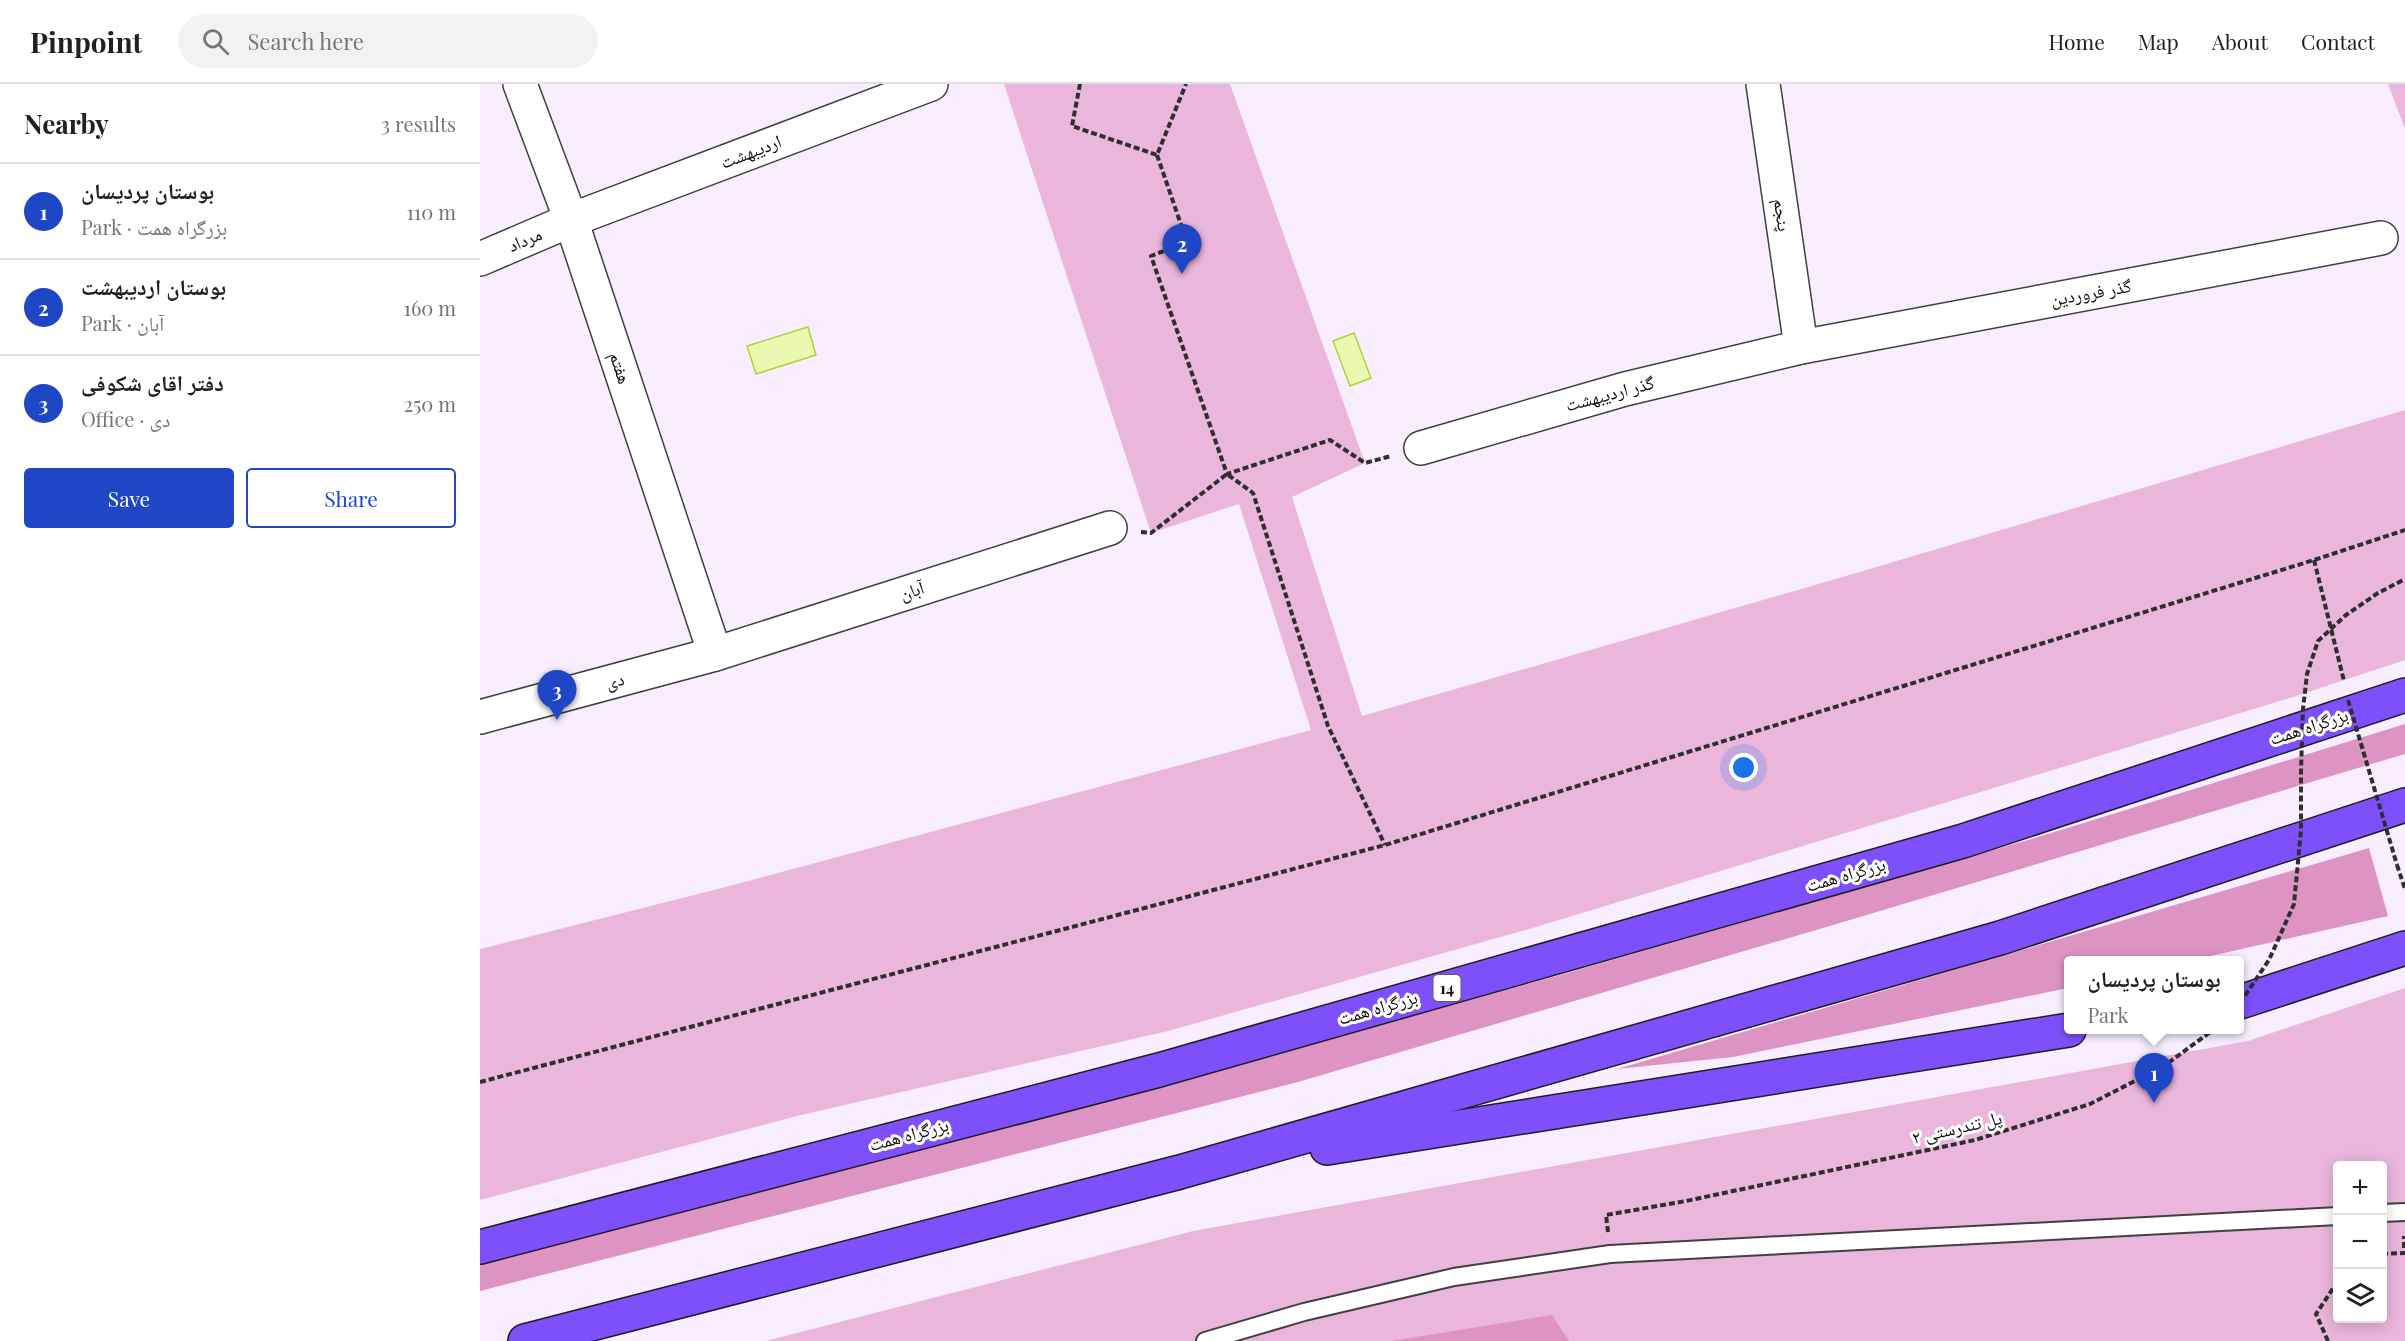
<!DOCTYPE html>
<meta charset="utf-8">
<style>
:root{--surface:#fff;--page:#f2f2f2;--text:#202124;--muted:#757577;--line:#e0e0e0;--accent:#1f46c4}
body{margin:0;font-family:"Playfair Display","Noto Naskh Arabic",serif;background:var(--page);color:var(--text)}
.controls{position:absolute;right:18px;bottom:18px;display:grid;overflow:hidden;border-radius:6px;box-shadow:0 3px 15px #0003}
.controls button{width:54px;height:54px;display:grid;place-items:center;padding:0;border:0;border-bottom:2px solid var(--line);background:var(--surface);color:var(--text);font:30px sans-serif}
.you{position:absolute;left:1264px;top:684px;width:21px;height:21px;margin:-15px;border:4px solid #fff;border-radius:50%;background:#1a73e8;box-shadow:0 0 0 9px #1a73e833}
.badge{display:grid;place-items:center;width:39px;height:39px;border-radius:50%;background:var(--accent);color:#fff;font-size:20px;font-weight:700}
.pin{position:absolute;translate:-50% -50px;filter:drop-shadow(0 2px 3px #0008)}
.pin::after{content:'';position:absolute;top:32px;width:21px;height:18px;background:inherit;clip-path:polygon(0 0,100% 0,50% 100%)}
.popup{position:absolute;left:1584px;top:872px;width:180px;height:78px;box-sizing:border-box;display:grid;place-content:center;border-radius:6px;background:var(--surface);filter:drop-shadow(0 2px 4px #0005);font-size:20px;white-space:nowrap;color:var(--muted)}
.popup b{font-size:22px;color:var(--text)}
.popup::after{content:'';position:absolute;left:50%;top:100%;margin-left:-12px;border:12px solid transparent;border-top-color:var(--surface)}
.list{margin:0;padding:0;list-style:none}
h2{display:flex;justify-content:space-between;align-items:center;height:78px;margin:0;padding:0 24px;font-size:26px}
h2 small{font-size:20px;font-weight:400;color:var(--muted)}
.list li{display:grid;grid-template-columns:39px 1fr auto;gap:18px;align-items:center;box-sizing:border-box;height:96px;padding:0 24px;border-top:2px solid var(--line)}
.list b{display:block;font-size:22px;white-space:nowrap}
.list p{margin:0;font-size:20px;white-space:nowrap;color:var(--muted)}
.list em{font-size:20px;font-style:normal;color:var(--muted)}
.actions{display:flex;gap:12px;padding:18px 24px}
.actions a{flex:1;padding:14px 0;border:2px solid var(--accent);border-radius:6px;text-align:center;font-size:21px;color:var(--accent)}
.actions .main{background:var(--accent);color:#fff}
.icon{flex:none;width:33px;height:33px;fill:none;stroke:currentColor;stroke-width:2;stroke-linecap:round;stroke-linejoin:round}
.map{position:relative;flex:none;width:1925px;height:1257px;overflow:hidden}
header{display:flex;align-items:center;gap:36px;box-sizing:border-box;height:84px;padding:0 30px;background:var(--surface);border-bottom:2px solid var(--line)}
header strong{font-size:28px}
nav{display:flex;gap:33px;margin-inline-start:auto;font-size:21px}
.search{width:420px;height:54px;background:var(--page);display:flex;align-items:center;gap:15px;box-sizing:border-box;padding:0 21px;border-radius:33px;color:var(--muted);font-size:22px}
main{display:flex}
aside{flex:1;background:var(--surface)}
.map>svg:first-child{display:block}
.green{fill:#ebb6dc;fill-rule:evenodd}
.forest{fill:#dd94c3}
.water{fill:#ebf9b0;stroke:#b2d334;stroke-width:1.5}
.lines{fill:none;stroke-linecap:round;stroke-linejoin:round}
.lane-casing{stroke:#404040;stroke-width:20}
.street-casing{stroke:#404040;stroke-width:36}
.highway-casing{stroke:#1e1e1e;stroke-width:36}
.path{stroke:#2f2f2f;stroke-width:4;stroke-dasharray:6 3;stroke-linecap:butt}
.lane{stroke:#fff;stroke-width:16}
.street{stroke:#fff;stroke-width:33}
.highway{stroke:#7e50fb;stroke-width:33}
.path-bridge{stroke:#2f2f2f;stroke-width:4;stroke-dasharray:6 3;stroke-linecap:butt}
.labels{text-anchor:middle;stroke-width:6;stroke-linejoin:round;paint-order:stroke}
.shield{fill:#fff;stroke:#565656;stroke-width:1.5}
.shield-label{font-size:16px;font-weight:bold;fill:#0d0d0d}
.street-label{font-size:18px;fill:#0d0d0d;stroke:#fff}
</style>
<header>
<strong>Pinpoint</strong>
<div class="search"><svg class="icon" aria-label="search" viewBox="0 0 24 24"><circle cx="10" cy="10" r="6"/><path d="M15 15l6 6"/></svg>Search here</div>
<nav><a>Home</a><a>Map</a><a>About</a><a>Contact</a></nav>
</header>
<main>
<aside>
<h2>Nearby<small>3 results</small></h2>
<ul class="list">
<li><span class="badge">1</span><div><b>بوستان پردیسان</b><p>Park · بزرگراه همت</p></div><em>110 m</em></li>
<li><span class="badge">2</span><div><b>بوستان اردیبهشت</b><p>Park · آبان</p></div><em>160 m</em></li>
<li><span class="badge">3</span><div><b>دفتر اقای شکوفی</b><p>Office · دی</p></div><em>250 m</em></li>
</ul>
<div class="actions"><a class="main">Save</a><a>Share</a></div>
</aside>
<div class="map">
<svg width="1925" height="1257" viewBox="0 0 1925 1257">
<rect width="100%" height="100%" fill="#f8eeff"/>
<g class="green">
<polygon points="524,0 750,0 885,379 812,413 882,632 1366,492 1925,326 1925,576 1810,614 1056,843 688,947 321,1031 0,1116 0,865 238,805 831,646 759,420 671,449"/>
<polygon points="1908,0 1925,0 1925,45"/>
<path d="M1925,904V1257H286L713,1147L1768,957ZM1858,1082H1902V1234H1858Z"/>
</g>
<g class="forest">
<polygon points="1925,640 1925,670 1343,844 818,998 0,1207 0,1174 125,1141 593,1027 1073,893 1558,753"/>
<polygon points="1889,764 1908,832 1713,876 1588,876 1588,904 1253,973 1137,985"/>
<polygon points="1072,1231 1089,1257 911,1257"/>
</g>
<g class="water">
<polygon points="328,243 336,271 276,290 267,262"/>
<polygon points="874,249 891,294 870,302 853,257"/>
</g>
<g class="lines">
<g class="lane-casing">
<g id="lane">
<polyline points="1902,1129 1925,1128"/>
<polyline points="725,1257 824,1228 974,1193 1130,1170 1858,1132"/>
</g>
</g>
<g class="street-casing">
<g id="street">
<polyline points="40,0 91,136 235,570"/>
<polyline points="1283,0 1321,263"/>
<polyline points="0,175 91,136 451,0"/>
<polyline points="941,364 1145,305 1321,263 1901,154"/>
<polyline points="0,633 235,570 630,444"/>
</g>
</g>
<g class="highway-casing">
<g id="highway">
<polyline points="1760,918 1925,864"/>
<polyline points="847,1064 1589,946"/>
<polyline points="0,1163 679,986 1483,757 1925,611"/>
<polyline points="45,1257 700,1088 1520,854 1925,721"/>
</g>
</g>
<g class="path">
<polyline points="600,0 592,42 677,71 706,0"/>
<polyline points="677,71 707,158 671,172 747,390 850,356 885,379 911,372"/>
<polyline points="661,448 671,449 747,390 773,409 848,642 905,761"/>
<polyline points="1834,476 1864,597"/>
<polyline points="1917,781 1925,805"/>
<polyline points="0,998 905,761 1834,476 1925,446"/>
<polyline points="1128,1148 1126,1131 1206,1117 1495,1056 1610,1020 1684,982 1733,946"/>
<polyline points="1902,1170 1924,1169 1924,1152"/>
<polyline points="1848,1257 1836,1230 1858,1197"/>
</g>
<use href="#lane" class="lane"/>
<use href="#street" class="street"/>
<use href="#highway" class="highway"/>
<g class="path-bridge">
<polyline points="1868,616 1917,781"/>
<polyline points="1760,919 1789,876 1814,820 1821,746 1821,687 1823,625 1827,590 1838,557 1866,531 1898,509 1925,495"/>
</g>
</g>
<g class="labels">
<rect class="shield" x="953.5" y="891" width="27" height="26" rx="4.5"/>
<g class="shield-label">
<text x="967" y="910">14</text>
</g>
<g class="street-label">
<text transform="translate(271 68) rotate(-21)" y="6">اردیبهشت</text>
<text transform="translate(1302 131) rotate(82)" y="6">پنجم</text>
<text transform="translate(45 156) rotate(-23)" y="6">مرداد</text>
<text transform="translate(1611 209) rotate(-10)" y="6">گذر فروردین</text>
<text transform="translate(140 284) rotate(72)" y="6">هفتم</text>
<text transform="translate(1130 310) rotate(-15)" y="6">گذر اردیبهشت</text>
<text transform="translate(432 507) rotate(-18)" y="6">آبان</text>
<text transform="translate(135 597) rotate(-15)" y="6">دی</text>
<text transform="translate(1829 643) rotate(-18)" y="6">بزرگراه همت</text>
<text transform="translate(1366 791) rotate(-16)" y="6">بزرگراه همت</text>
<text transform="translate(898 924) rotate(-16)" y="6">بزرگراه همت</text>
<text transform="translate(1477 1044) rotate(-13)" y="6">پل تندرستی ۲</text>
<text transform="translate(429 1051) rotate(-15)" y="6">بزرگراه همت</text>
</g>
</g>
</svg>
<div class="controls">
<button>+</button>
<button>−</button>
<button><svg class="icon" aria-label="layers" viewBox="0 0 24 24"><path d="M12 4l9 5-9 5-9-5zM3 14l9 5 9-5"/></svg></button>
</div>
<div class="you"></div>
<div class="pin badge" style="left:1674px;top:1019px">1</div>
<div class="popup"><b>بوستان پردیسان</b>Park</div>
<div class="pin badge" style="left:702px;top:190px">2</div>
<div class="pin badge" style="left:77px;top:636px">3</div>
</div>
</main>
